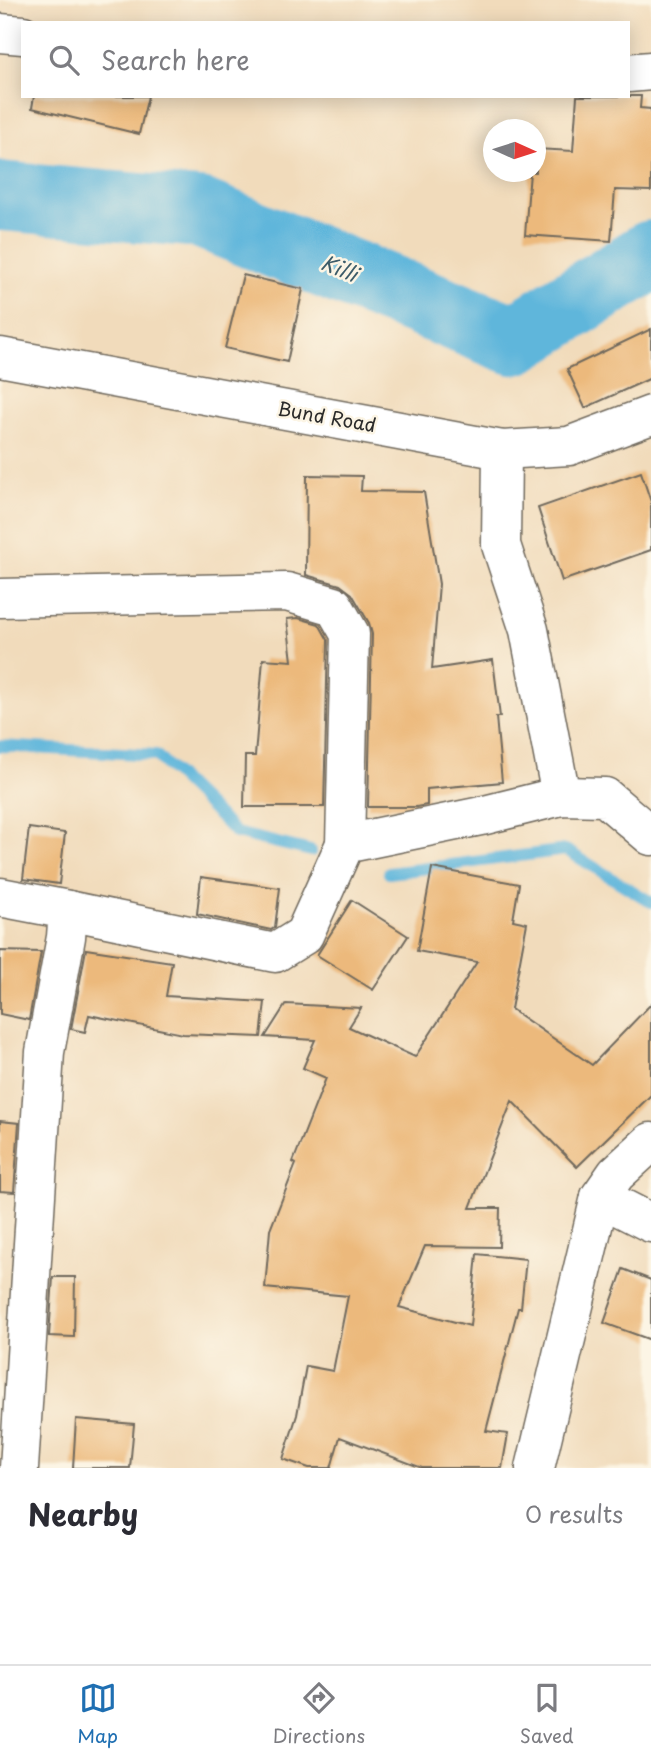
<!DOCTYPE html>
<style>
:root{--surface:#fff;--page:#f7f7f7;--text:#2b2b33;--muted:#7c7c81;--line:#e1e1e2;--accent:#1f6fb2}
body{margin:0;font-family:"Playpen Sans",sans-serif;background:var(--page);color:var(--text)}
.compass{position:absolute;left:483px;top:119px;width:63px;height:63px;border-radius:50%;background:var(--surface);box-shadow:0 4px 18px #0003;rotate:93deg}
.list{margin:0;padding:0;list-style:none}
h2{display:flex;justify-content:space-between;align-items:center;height:91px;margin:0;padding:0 28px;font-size:30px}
h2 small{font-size:23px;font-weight:400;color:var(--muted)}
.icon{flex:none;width:38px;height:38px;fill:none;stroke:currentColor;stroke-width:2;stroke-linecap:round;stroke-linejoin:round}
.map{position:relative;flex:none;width:651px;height:1468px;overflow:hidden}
.search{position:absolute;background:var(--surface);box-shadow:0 4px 18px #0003;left:21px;right:21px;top:21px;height:77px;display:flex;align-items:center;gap:18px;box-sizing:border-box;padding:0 24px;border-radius:0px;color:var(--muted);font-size:26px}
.sheet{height:196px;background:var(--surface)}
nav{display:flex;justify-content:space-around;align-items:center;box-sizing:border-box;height:98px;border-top:2px solid var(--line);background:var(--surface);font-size:19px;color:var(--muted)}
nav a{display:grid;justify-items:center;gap:4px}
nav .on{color:var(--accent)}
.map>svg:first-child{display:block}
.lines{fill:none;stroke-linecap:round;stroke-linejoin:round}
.stream{stroke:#5eb6db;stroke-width:12}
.river{stroke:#5eb6db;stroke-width:70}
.building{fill:#ecb97c}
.street-casing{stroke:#70695d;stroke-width:41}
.secondary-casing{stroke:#70695d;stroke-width:41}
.street{stroke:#fff;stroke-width:38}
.secondary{stroke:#fff;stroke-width:38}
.labels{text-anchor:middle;stroke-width:5;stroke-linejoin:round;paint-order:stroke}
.street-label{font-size:19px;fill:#2b2b2b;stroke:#fcf5e5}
.water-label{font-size:21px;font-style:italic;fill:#3d5c69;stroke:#fcf5e5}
</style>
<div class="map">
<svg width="651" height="1468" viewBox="0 0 651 1468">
<rect width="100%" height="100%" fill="#fcf5e5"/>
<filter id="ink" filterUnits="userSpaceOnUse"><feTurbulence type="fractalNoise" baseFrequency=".0143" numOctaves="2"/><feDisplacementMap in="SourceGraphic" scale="14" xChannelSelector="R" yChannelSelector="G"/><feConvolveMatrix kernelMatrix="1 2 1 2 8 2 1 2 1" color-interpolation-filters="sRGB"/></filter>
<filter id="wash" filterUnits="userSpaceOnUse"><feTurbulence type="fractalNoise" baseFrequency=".00686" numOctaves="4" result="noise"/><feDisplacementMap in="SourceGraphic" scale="28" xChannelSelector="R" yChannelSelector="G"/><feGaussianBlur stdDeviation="1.57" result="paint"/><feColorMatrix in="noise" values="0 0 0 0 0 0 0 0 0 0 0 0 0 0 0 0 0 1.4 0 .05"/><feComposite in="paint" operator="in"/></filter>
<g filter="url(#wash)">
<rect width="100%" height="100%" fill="#f1dbbb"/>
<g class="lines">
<g class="stream">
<polyline points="0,746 156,755 236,833 311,851"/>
<polyline points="389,873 566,850 651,902"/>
</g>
<polyline class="river" points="0,196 200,213 514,340 651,255"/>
</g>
<g id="blocks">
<g class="building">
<polygon points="34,96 148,96 139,134 32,108"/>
<polygon points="577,96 641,96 640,108 651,109 651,191 615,190 611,241 525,235 530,172 536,172 536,149 573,151"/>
<polygon points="243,275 303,289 287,362 225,348"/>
<polygon points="651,329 651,378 585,408 567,369"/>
<polygon points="641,472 651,502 651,550 562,581 538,508"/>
<polygon points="307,475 362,476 361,491 424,492 439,584 432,669 493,660 500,717 496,717 502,782 427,789 427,805 416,807 368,807 372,634 369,623 352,594 340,585 306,575"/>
<polygon points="298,618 319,624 328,640 324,807 244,807 245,756 255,756 263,659 292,661 287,619"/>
<polygon points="29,828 65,833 59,884 23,879"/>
<polygon points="432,868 519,884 513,920 527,923 511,1009 592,1065 651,1004 651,1095 577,1167 512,1101 470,1208 500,1208 499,1247 425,1246 399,1307 470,1326 477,1254 526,1259 521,1308 518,1308 486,1431 508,1434 502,1468 422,1468 340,1437 331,1468 309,1468 283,1459 297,1415 306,1366 333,1371 348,1296 265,1288 270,1230 296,1164 293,1162 326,1078 303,1068 315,1040 265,1037 286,1004 361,1008 349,1027 415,1057 477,962 417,951"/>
<polygon points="201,877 280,888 275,927 271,930 197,914"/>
<polygon points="352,900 408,936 373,990 317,955"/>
<polygon points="86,949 172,962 166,996 265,1002 261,1037 183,1034 89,1015 85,1032 71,1029"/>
<polygon points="0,951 41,952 29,1020 0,1014"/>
<polygon points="0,1121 19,1123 14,1192 0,1191"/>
<polygon points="623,1269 651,1280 651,1340 604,1323"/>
<polygon points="53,1277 75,1277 74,1337 49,1336"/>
<polygon points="76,1419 134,1424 130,1468 73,1468"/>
</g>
</g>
</g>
<g filter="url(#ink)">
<use href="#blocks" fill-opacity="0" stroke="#70695d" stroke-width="2"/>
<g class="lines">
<g class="street-casing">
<g id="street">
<polyline points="0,33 23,35"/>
<polyline points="628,73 651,71"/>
<polyline points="502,450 501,545 529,630 561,796"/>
<polyline points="0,598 287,592 334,606 350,634 345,844"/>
<polyline points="0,897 68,910 66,937 45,1052 19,1468"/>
<polyline points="68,910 275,953 304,935 345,844 481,816 561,796 605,797 651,836"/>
<polyline points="600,1197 651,1223"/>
<polyline points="535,1468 600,1197 616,1174 651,1142"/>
</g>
</g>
<g class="secondary-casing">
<polyline id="secondary" points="0,357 502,450 569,446 651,415"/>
</g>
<use href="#street" class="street"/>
<use href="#secondary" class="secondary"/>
</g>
</g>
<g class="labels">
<g class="street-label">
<text transform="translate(327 417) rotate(10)" y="7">Bund Road</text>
</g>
<g class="water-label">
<text transform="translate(339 269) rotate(22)" y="7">Killi</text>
</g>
</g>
</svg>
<svg class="compass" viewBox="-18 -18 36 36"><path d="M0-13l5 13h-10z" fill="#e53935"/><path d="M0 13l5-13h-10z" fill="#7c7c81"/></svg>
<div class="search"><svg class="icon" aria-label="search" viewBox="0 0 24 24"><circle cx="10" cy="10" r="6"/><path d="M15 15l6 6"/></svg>Search here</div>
</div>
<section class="sheet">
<h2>Nearby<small>0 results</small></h2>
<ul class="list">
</ul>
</section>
<nav>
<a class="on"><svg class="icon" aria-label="map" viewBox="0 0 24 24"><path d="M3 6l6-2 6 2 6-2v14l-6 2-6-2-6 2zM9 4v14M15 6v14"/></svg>Map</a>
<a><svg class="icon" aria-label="directions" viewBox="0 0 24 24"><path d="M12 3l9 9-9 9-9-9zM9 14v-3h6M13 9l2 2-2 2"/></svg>Directions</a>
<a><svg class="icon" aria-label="saved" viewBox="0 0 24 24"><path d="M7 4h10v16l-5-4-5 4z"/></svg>Saved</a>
</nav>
